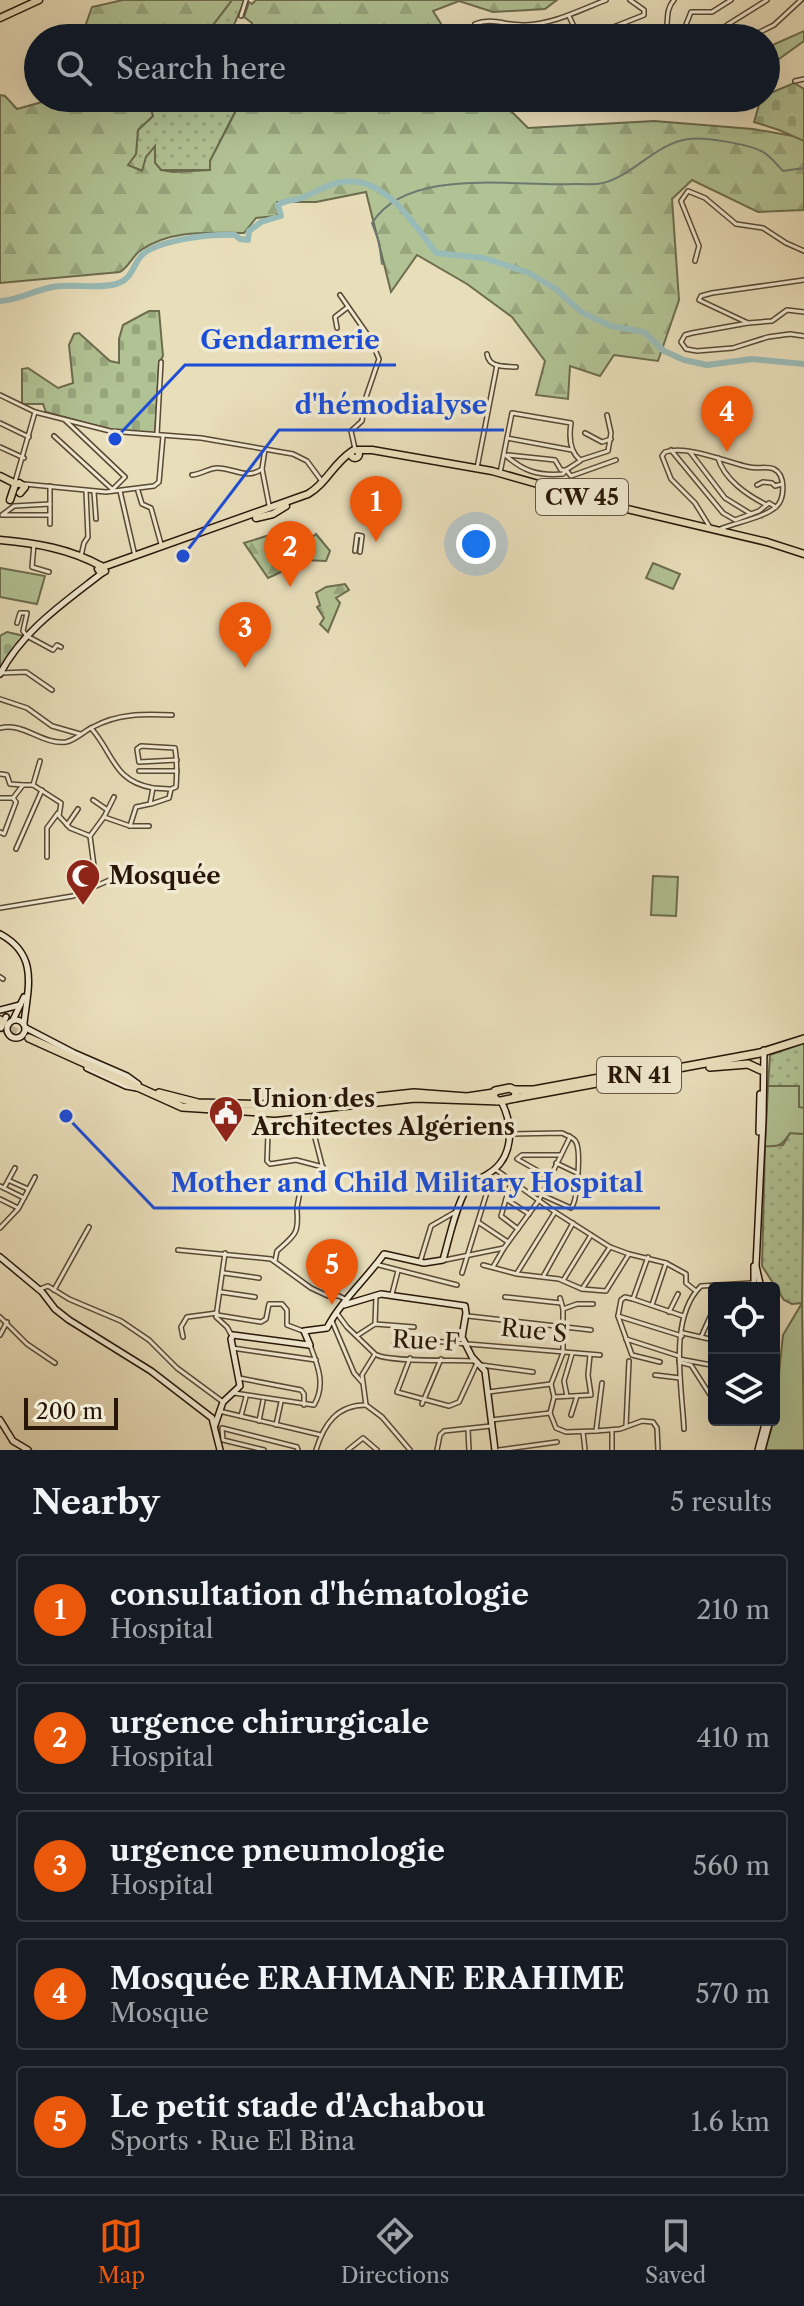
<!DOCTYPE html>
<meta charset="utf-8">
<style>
:root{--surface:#171b24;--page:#242831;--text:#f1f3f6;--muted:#9ea1a6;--line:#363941;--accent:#ea580c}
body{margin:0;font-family:"Libre Caslon Text",serif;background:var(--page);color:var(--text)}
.controls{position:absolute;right:24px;bottom:24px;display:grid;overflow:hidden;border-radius:8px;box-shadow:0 8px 32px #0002}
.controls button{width:72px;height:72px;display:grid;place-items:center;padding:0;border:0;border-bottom:2px solid var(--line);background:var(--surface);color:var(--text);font:40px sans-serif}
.scale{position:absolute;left:24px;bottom:20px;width:94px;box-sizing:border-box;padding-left:8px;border:4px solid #281608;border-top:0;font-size:22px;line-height:28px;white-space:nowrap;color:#281608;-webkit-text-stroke:6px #f1ead2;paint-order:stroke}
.you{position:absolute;left:476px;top:544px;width:28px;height:28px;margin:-20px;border:6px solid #fff;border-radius:50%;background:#1a73e8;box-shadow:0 0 0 12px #1a73e833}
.badge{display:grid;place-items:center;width:52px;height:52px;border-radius:50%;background:var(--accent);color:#fff;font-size:26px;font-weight:700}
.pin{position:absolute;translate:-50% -66px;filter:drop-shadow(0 2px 4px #0008)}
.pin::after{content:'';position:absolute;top:42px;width:28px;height:24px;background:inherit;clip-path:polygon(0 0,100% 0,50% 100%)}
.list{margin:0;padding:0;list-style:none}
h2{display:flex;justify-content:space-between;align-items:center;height:104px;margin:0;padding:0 32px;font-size:34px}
h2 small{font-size:26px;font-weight:400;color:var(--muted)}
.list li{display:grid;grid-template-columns:52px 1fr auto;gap:24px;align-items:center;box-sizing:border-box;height:112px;margin:0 16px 16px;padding:0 16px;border:2px solid var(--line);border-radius:8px}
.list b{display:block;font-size:30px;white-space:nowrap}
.list p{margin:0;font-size:26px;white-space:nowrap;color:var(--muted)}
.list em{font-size:26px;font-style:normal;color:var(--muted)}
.icon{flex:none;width:44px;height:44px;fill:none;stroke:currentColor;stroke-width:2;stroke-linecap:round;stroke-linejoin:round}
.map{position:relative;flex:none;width:804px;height:1450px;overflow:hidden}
.search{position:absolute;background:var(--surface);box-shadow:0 8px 32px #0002;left:24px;right:24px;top:24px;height:88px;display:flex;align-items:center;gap:20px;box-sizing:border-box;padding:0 28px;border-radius:44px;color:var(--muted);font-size:30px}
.sheet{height:744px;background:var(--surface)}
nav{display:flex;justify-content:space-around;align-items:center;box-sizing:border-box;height:112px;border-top:2px solid var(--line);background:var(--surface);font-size:22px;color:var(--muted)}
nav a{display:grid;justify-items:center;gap:4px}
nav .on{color:var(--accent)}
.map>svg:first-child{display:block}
.grass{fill:url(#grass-dots);stroke:#6c6c4e;stroke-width:2}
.forest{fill:url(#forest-firs);stroke:#6c6c4e;stroke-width:2}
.cemetery{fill:url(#cemetery-stones);stroke:#6c6c4e;stroke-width:2}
.garden{fill:#b1c294;stroke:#6c6c4e;stroke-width:2}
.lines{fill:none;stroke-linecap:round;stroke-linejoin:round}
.stream{stroke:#6c7971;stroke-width:2}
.river{stroke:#99bbb7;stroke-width:6}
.highway-tunnel{stroke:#c2b696;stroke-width:7;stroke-dasharray:7 3.5;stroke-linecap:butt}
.street-casing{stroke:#584834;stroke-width:6}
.secondary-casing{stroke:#281608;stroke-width:8}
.primary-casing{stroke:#281608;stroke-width:9}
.highway-casing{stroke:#281608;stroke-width:10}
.street{stroke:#f1ead2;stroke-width:3}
.secondary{stroke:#f1ead2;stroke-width:5}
.primary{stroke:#e9deba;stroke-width:6}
.highway{stroke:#e9deba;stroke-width:7}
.labels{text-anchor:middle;stroke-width:7;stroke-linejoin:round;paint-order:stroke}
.shield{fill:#f1ead2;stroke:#645645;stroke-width:2}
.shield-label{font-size:22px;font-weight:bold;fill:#281608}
.poi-label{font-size:24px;font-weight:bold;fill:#281608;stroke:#f1ead2;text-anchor:start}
.street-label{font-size:24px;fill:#281608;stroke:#f1ead2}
.leader{fill:none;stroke:#1d4ed8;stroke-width:3}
.callout-dot{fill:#1d4ed8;stroke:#f1ead2;stroke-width:3}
.callout-label{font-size:26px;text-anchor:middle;font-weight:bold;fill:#1d4ed8;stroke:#f1ead2;stroke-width:7;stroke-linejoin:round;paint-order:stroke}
</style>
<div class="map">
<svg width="804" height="1450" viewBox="0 0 804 1450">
<defs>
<pattern id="grass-dots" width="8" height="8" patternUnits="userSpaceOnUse" patternTransform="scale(2)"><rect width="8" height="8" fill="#b1c294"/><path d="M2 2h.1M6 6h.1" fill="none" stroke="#98a67e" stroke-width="1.8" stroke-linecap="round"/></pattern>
<pattern id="forest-firs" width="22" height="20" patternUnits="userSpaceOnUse" patternTransform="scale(2)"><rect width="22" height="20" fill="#b1c294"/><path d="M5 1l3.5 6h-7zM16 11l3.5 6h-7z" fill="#98a67e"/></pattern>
<pattern id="cemetery-stones" width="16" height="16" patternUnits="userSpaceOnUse" patternTransform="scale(2)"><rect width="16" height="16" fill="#b1c294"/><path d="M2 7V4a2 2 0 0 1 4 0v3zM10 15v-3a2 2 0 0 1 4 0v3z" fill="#98a67e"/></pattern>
</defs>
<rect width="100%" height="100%" fill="#e9deba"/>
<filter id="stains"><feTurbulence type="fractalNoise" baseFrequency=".0025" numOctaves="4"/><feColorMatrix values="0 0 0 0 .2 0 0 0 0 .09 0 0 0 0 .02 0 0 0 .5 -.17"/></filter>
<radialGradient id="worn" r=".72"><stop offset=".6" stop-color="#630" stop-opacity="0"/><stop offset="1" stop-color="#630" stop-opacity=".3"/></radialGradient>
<g class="grass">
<polygon points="232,0 245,0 228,38 203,38"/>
<polygon points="147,98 230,98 238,106 210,161 210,170 161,170 155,163 155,147 143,171 127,165 136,154 138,130 153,116"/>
<polygon points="804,1043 804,1108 799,1108 798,1086 768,1086 770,1055"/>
<polygon points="790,1133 804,1134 802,1303 792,1304 784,1300 762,1266 765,1146 783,1145"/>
</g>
<g class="forest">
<polygon points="123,0 232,0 203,38 81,38 92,7"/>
<polygon points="256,0 557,0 545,9 493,12 459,1 433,11 450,38 246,38 252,23 244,17 249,2 252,4"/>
<polygon points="804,31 804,41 772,64 766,82 766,48"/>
<path d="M0,95L5,96L17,109L56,98H147L153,116L138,130L136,154L128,165L142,171L146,157L155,146V163L161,170L173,172L210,170V161L238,107L230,98H498L528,128L654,121L753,129L804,138V210L758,212L692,180L672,199L679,300L658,361L614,355L600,376L570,366L568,399L536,395L545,361L512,317L467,284L417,255L391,292L366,192L316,202H277L279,212L276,216L256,218L244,233C208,233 172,229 141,250C132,256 130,266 120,272L0,283Z"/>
<polygon points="273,534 290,568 268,578 244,543"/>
<polygon points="316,534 330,551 326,561 303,560 298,549"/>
<polygon points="345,584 349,590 336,598 340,603 328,632 320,624 324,618 317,607 320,605 316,593 326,587"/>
</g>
<g class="cemetery">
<polygon points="794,83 804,89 804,141 779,130 754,122 761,98 766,98 766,95"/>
<polygon points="149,311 159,311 163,356 159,363 155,434 112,430 46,412 43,404 22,404 22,369 28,368 58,388 73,383 69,345 74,334 79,333 110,361 119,363 119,339 123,325"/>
<polygon points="7,632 24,636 0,671 0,636"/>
</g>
<g class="garden">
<polygon points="653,563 680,574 673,589 646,578"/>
<polygon points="0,568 45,576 37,604 0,597"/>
<polygon points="653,876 678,877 676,916 651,915"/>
<path d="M768,1086H799V1107L804,1108V1134L790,1133C782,1145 780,1147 765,1146Z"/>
<polygon points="802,1303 804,1450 765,1450 774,1420 783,1335"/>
</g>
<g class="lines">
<path class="stream" d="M382,264L379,242L372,223C408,166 514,187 573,184C582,184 594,185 603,183C634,175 656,143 689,139C704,137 748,144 761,151C769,154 777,165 783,171L804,168"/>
<path class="river" d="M0,301C18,300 31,292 48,288C69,282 95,290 116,284C134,279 132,263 144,253C165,239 211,234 235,235L240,239L248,240L249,231L261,222L281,216L278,205C287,199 293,201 301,198C315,193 327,184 341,182C384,174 414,224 436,253L484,258L529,273L556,289L581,312L611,326L644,332L664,351L684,360L707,365L752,359L804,364"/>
<polyline class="highway-tunnel" points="1,1024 29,1038"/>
<g class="street-casing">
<g id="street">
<polyline points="241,16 246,0"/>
<polyline points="569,16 576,31"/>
<path d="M475,24C492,17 507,26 525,25C554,24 580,10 606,0"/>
<polyline points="685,27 691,12 712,12 731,0"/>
<polyline points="597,38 606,30 644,15 644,10 630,0"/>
<polyline points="619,38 622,38"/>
<path d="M663,38C671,26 663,12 674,0"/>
<polyline points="716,38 727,25 767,0"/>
<polyline points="748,38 774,25 801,0"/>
<polyline points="795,81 804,79"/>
<polyline points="695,261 699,246 681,201 688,191 705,198 736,224 763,228 786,243 804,251"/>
<polyline points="804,280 712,293 701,296 699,300 748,323 772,321 787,310 804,312"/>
<polyline points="340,295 370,338 379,359 365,400 362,421 351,431 355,449"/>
<polyline points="748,323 692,333 685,335 681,342 686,349 697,351 733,348 768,337 790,334 804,336"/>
<polyline points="337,328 335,317 348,307"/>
<path d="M487,354C489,368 504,366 516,367"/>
<polyline points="0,395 35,412 110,431 201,438 293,454 307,461 321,480"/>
<polyline points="65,420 125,477 113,489"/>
<polyline points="0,423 29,437"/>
<polyline points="585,433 602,442 611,439"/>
<polyline points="157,434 161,362"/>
<polyline points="54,436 113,490"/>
<polyline points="507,438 572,450"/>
<polyline points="0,447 24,458"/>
<polyline points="671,450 723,513 735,520 759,511 769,503 774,506"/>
<polyline points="690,452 725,498 751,514"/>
<path d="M504,454C523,471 537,476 563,474L566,470L571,476L616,460"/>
<polyline points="508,455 555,460 561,470 566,470 580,461"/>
<path d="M718,458C724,479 747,495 765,504"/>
<polyline points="477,468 497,365"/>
<polyline points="262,469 269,505"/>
<path d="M500,473L512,413L571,423C569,436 569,451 580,460L608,451L611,433L607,415"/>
<path d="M192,475C201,474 210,468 217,468C234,468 247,480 262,469L265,449"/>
<polyline points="15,482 35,412"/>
<polyline points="24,484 106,492 154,486 159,482 163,436"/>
<polyline points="757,485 763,482 772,483 775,486 782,484"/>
<polyline points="120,491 135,556"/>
<polyline points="138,491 142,504 151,508 161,544"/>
<polyline points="94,492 96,519"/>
<polyline points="50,515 2,515 14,506 50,504"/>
<polyline points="50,524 50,486"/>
<path d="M711,529L695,503L671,479L662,456L665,452C688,445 726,462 749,467C757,469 766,466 774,469C786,475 785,499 776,507C761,519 736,522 718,530"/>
<polyline points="34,544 32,567 49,572"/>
<polyline points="355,551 357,535 362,536 360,552"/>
<polyline points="81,556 84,543 88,537 86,491"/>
<polyline points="17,623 20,613 27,613 23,631 27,636 53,650 57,645 61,647"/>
<polyline points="1,673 26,672 52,690"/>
<polyline points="0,699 27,708 52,726 80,734"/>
<path d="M0,728C24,722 42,745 66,742C76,740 84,731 93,727C118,713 144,714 172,715"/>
<polyline points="139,771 177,771"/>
<polyline points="1,774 7,775 10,784 23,785"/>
<polyline points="33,785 40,761"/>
<polyline points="153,788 169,789"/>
<polyline points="0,798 13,798 23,785 33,785 61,803 59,816 70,828 90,836"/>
<polyline points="93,800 106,809"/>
<path d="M151,804L169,798L171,789L176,787C177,774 177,761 175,748L141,746L137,749L139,762L177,760"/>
<polyline points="104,817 114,797"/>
<polyline points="67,825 78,809"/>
<polyline points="130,826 149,826"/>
<polyline points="0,832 4,834 16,802 13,798"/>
<polyline points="16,849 42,790"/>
<polyline points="47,857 47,828 58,813"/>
<path d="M81,893L95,874L90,836L104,817L130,826L136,807L150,804L153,788C113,781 114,754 91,728"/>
<polyline points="0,908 73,896 119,876"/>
<polyline points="0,977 3,979"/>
<polyline points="268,1133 267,1161 270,1164 296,1160 323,1167"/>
<polyline points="561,1155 522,1155 517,1159 570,1189"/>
<polyline points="556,1163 577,1173"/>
<polyline points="495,1169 555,1212 610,1247 629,1254 666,1263 686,1274 686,1283 696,1291"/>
<polyline points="10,1181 28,1189"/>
<polyline points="511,1182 501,1216 518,1229"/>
<polyline points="0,1186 24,1198 18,1209 0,1228"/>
<polyline points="4,1188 15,1168"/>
<path d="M542,1195L571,1208C578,1201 580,1154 577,1145C576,1139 573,1139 569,1136"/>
<polyline points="24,1198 35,1177"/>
<polyline points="0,1199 18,1208"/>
<polyline points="506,1199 529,1214"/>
<polyline points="478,1222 508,1242"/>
<polyline points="178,1250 271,1259 311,1288 328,1296 339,1296 347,1300"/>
<polyline points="225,1253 216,1317 227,1327 232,1336"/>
<polyline points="445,1260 504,1248"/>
<path d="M275,1261L277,1251C295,1235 299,1234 297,1210C297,1204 300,1195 300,1189L320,1187L323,1169L312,1126L315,1110"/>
<polyline points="420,1262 431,1226 457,1211"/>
<polyline points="379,1265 457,1285"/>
<polyline points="483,1265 517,1274 559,1279 582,1289 606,1291 629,1254"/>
<polyline points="493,1267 504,1248 539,1200 570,1137 562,1133 511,1134"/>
<polyline points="224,1273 259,1278"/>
<polyline points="462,1273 487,1192"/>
<polyline points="517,1273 555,1212"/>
<polyline points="544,1275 573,1223"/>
<polyline points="564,1279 591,1235"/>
<polyline points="40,1289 48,1286 69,1299 121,1321 149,1340 177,1368 223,1402"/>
<polyline points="582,1289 610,1247"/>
<polyline points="54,1290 89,1227"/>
<polyline points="221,1292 255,1297"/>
<polyline points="392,1294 398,1271"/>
<polyline points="505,1297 561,1303"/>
<polyline points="560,1298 563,1309 563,1353 551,1384 554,1397 550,1413 556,1428 566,1432 596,1431 620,1429 642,1421 653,1422 657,1428 658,1450"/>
<polyline points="633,1299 648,1257"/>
<polyline points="652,1305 666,1263"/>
<polyline points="563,1309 577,1304 593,1304"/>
<polyline points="336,1312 347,1327 375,1354 362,1375 366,1405 382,1417 410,1450"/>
<polyline points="669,1312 678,1294"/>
<polyline points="217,1315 261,1322 266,1319 269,1304 282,1304 287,1310 287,1325 303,1331"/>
<polyline points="468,1316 591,1330"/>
<polyline points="618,1316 682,1336"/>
<polyline points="0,1317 27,1344 55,1363"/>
<polyline points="332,1321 354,1373 362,1382"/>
<polyline points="375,1324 376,1296"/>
<polyline points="683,1333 714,1340"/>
<polyline points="0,1335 7,1322"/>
<polyline points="358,1335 375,1324 414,1327"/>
<polyline points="183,1337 181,1327 187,1317 217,1313"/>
<polyline points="701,1337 714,1308"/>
<polyline points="626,1339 679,1356"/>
<polyline points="394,1345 420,1340 600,1355"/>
<polyline points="232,1348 316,1360"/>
<path d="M377,1355C391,1362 454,1360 475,1361"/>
<polyline points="410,1358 397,1392 449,1406 459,1402 477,1363"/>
<polyline points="679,1359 711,1365"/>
<polyline points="660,1362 632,1355 618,1316 621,1300 625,1297 633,1299 683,1316"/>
<polyline points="679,1362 691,1365 714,1401"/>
<polyline points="481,1365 533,1372"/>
<polyline points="655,1375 680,1378"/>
<polyline points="239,1378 301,1390 304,1394 304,1405"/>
<polyline points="488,1392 551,1384"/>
<path d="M234,1393L314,1405C326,1385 318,1366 310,1345"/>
<polyline points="567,1396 564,1381 572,1354"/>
<polyline points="554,1397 591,1395 588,1375 590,1355"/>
<polyline points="422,1404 441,1359"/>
<polyline points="219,1411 321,1435"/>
<polyline points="571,1415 577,1396"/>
<polyline points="241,1416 246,1397"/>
<polyline points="491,1420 550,1413"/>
<polyline points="259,1421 263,1401"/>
<polyline points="276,1425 281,1402"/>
<polyline points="626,1426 629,1361"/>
<path d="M684,1429C682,1387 668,1318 701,1286L752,1283"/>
<polyline points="468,1430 469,1450"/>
<polyline points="612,1430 612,1450"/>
<polyline points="596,1431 602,1383"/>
<polyline points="583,1432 585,1450"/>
<polyline points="264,1450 223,1440 222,1428 297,1447 298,1450"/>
<path d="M316,1450C324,1424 337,1405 366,1405"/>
<polyline points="348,1450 363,1438 377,1450"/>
<polyline points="437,1450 440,1435 444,1431 491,1426"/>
<polyline points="499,1450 557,1442"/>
</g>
</g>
<g class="secondary-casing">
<g id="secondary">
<path d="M0,674C23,630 64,603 102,573"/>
<path d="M0,934C39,955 28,987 24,1023"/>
<polyline points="0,1010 20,1005"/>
<circle cx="16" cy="1029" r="9"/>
<polyline points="13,1020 24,997"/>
<polyline points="1,1028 6,1017"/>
<polyline points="26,1028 74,1053 127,1076 138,1084"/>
<polyline points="87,1068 126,1086 137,1088"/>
<polyline points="759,1132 760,1094"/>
<polyline points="0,1257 42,1292 55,1309 69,1320 151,1371 212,1418 220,1450"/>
<polyline points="754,1266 754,1288"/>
<polyline points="761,1288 756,1266 763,1119 764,1050"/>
<polyline points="344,1305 381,1294 465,1306 466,1313 462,1337 472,1357 485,1371 495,1450"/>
<polyline points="774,1329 774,1379"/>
<path d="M310,1345L304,1331L327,1328C341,1301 367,1278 384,1254L424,1263L443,1260C449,1239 456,1206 467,1188C472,1180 481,1179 488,1174C514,1158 514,1126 501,1101"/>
<polyline points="0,1420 13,1441 28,1450"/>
<polyline points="215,1425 223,1402 240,1386 231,1339 233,1335 309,1345"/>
<polyline points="758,1450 766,1420"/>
<polyline points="762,1450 770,1420"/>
</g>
</g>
<g class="primary-casing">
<g id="primary">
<polyline points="0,18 39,0"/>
<circle cx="355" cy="454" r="4"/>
<polyline points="357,450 372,450 492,471 623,508 767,542 804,554"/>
<polyline points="0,476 16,484"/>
<polyline points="10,500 15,485 19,483 25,487 20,493"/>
<polyline points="256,518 273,514 286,506"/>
<path d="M0,540C36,543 70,549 101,566"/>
<polygon points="101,566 105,571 101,573 98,569"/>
<path d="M103,567L308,494C326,484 333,464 351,452"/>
</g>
</g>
<g class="highway-casing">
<g id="highway">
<polyline points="0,1020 3,1022"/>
<polyline points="29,1038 182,1107 275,1113 415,1098 501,1101 515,1098 516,1091 510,1088 495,1091 493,1096 497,1101"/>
<polyline points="710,1067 748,1064 761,1070"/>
<polyline points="515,1090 534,1090 670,1065"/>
<polyline points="159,1093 198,1103 276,1105 311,1104 414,1093 467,1097 494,1093"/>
<polyline points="515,1098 760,1053 804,1039"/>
</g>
</g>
<use href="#street" class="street"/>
<use href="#secondary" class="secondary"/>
<use href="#primary" class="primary"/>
<use href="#highway" class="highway"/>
</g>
<defs>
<g id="mosque-pin" transform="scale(1.8)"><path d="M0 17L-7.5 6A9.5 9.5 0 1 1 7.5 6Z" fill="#8f2418" stroke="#f1ead2"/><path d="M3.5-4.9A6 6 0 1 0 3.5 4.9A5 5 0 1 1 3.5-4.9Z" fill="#fff"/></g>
<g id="civic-pin" transform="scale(1.8)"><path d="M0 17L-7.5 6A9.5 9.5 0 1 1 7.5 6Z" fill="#8f2418" stroke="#f1ead2"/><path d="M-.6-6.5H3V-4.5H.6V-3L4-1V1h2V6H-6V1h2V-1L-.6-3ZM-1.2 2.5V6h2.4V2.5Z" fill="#fff"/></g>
</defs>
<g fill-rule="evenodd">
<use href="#mosque-pin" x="83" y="876"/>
<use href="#civic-pin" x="226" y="1113"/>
</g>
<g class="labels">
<g class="shield">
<rect x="536" y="479" width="92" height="36" rx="6"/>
<rect x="597" y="1057" width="84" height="36" rx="6"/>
</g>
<g class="shield-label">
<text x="582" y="505">CW 45</text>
<text x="639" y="1083">RN 41</text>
</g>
<g class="poi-label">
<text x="109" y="884">Mosquée</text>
<text x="252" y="1107">Union des<tspan x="252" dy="28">Architectes Algériens</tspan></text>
</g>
<g class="street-label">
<text transform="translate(534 1331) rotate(6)" y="8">Rue S</text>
<text transform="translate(426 1341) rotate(3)" y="8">Rue F</text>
</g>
</g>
<path class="leader" d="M115 439L185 365H396M183 556L279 430H504M66 1116L154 1208H660"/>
<g class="callout-dot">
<circle cx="115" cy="439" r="8"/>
<circle cx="183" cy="556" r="8"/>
<circle cx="66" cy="1116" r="8"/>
</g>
<g class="callout-label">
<text x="290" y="349">Gendarmerie</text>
<text x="391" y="414">d'hémodialyse</text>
<text x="407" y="1192">Mother and Child Military Hospital</text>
</g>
<rect width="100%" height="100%" filter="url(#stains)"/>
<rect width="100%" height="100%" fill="url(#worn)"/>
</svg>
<div class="controls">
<button><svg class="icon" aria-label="locate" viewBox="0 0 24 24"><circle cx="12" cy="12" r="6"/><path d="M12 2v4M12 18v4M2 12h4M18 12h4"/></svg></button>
<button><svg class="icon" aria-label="layers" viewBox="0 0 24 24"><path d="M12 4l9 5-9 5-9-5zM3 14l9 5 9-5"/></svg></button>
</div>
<div class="scale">200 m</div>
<div class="you"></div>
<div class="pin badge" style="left:376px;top:542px">1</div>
<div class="pin badge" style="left:290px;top:587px">2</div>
<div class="pin badge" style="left:245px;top:668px">3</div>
<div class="pin badge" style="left:727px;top:452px">4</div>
<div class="pin badge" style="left:332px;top:1305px">5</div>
<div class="search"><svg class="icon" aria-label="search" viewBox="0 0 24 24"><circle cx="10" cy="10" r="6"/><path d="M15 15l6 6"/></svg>Search here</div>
</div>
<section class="sheet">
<h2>Nearby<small>5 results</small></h2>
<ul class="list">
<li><span class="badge">1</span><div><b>consultation d'hématologie</b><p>Hospital</p></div><em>210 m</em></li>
<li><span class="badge">2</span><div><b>urgence chirurgicale</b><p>Hospital</p></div><em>410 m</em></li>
<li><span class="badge">3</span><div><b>urgence pneumologie</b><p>Hospital</p></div><em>560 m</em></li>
<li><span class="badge">4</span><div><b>Mosquée ERAHMANE ERAHIME</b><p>Mosque</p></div><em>570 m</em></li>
<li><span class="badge">5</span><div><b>Le petit stade d'Achabou</b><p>Sports · Rue El Bina</p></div><em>1.6 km</em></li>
</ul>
</section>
<nav>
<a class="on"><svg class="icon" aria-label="map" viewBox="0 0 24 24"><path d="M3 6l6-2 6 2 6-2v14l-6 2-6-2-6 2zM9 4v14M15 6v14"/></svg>Map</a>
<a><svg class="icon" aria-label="directions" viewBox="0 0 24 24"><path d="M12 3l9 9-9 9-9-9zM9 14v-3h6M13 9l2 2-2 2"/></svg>Directions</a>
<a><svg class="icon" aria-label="saved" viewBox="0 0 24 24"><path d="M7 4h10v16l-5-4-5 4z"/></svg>Saved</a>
</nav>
